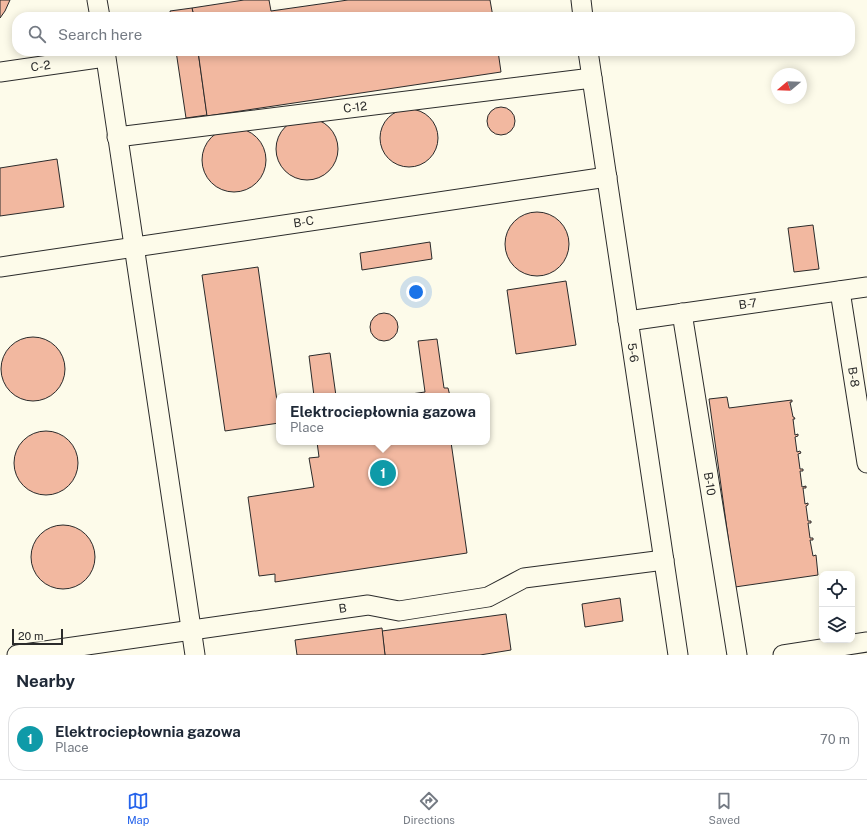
<!DOCTYPE html>
<meta charset="utf-8">
<style>
:root{--surface:#fff;--page:#f6f6f7;--text:#1f2937;--muted:#747a83;--line:#e0e1e3;--accent:#2563eb}
body{margin:0;font-family:"Public Sans",sans-serif;background:var(--page);color:var(--text)}
.controls{position:absolute;right:12px;bottom:12px;display:grid;overflow:hidden;border-radius:8px;box-shadow:0 2px 10px #0003}
.controls button{width:36px;height:36px;display:grid;place-items:center;padding:0;border:0;border-bottom:1px solid var(--line);background:var(--surface);color:var(--text);font:20px sans-serif}
.compass{position:absolute;left:771px;top:68px;width:36px;height:36px;border-radius:50%;background:var(--surface);box-shadow:0 2px 10px #0003;rotate:251deg}
.scale{position:absolute;left:12px;bottom:10px;width:51px;box-sizing:border-box;padding-left:4px;border:2px solid #2b2b2b;border-top:0;font-size:11px;line-height:14px;white-space:nowrap;color:#2b2b2b;-webkit-text-stroke:3px #fdfbea;paint-order:stroke}
.you{position:absolute;left:416px;top:292px;width:14px;height:14px;margin:-10px;border:3px solid #fff;border-radius:50%;background:#1a73e8;box-shadow:0 0 0 6px #1a73e833}
.badge{display:grid;place-items:center;width:26px;height:26px;border-radius:50%;background:var(--accent);color:#fff;font-size:13px;font-weight:700}
.pin{position:absolute;translate:-50% -50%;border:2px solid #fff;box-shadow:0 1px 4px #0006}
.popup{position:absolute;left:276px;top:393px;width:214px;height:52px;box-sizing:border-box;display:grid;place-content:center;border-radius:8px;background:var(--surface);filter:drop-shadow(0 1px 3px #0005);font-size:13px;white-space:nowrap;color:var(--muted)}
.popup b{font-size:15px;color:var(--text)}
.popup::after{content:'';position:absolute;left:50%;top:100%;margin-left:-8px;border:8px solid transparent;border-top-color:var(--surface)}
.list{margin:0;padding:0;list-style:none}
h2{display:flex;justify-content:space-between;align-items:center;height:52px;margin:0;padding:0 16px;font-size:17px}
h2 small{font-size:13px;font-weight:400;color:var(--muted)}
.list li{display:grid;grid-template-columns:26px 1fr auto;gap:12px;align-items:center;box-sizing:border-box;height:64px;margin:0 8px 8px;padding:0 8px;border:1px solid var(--line);border-radius:16px}
.list b{display:block;font-size:15px;white-space:nowrap}
.list p{margin:0;font-size:13px;white-space:nowrap;color:var(--muted)}
.list em{font-size:13px;font-style:normal;color:var(--muted)}
.icon{flex:none;width:22px;height:22px;fill:none;stroke:currentColor;stroke-width:2;stroke-linecap:round;stroke-linejoin:round}
.map{position:relative;flex:none;width:867px;height:655px;overflow:hidden}
.search{position:absolute;background:var(--surface);box-shadow:0 2px 10px #0003;left:12px;right:12px;top:12px;height:44px;display:flex;align-items:center;gap:10px;box-sizing:border-box;padding:0 14px;border-radius:16px;color:var(--muted);font-size:15px}
.sheet{height:124px;background:var(--surface)}
nav{display:flex;justify-content:space-around;align-items:center;box-sizing:border-box;height:56px;border-top:1px solid var(--line);background:var(--surface);font-size:11px;color:var(--muted)}
nav a{display:grid;justify-items:center;gap:2px}
nav .on{color:var(--accent)}
.map>svg:first-child{display:block}
.building{fill:#f2b8a0;stroke:#2b2b2b}
.lines{fill:none;stroke-linecap:round;stroke-linejoin:round}
.minor-casing{stroke:#2b2b2b;stroke-width:21}
.minor{stroke:#fdfbea;stroke-width:19}
.labels{text-anchor:middle;stroke-width:3;stroke-linejoin:round;paint-order:stroke}
.street-label{font-size:12px;fill:#2b2b2b;stroke:#fdfbea}
</style>
<div class="map">
<svg width="867" height="655" viewBox="0 0 867 655">
<rect width="100%" height="100%" fill="#fdfbea"/>
<g class="building">
<polygon points="0,0 10,0 5,11 0,18"/>
<polygon points="244,0 269,0 271,11 348,0 490,0 493,17 194,17 192,8"/>
<polygon points="192,8 194,17 171,17 170,11"/>
<polygon points="176,51 198,51 207,115 186,118"/>
<polygon points="198,51 498,51 501,72 207,116"/>
<circle cx="501" cy="121" r="14"/>
<circle cx="409" cy="138" r="29"/>
<circle cx="307" cy="149" r="31"/>
<circle cx="234" cy="160" r="32"/>
<polygon points="57,159 64,207 0,216 0,168"/>
<circle cx="537" cy="244" r="32"/>
<polygon points="813,225 819,269 794,272 788,228"/>
<polygon points="430,242 432,259 362,270 360,253"/>
<polygon points="258,267 279,415 279,423 225,431 202,275"/>
<polygon points="566,281 576,345 516,354 507,290"/>
<circle cx="384" cy="327" r="14"/>
<circle cx="33" cy="369" r="32"/>
<polygon points="437,339 444,388 448,388 450,396 411,396 411,394 425,392 418,341"/>
<polygon points="330,353 336,396 314,396 309,356"/>
<polygon points="727,397 729,408 792,400 792,402 790,402 793,417 794,417 795,419 793,419 795,435 798,434 798,436 795,437 797,452 800,451 801,453 798,454 800,469 803,469 803,471 800,471 802,487 806,486 806,488 803,488 805,504 808,503 808,505 806,506 808,521 811,521 811,523 808,523 810,538 813,538 813,540 810,540 813,556 816,555 818,575 735,587 709,399"/>
<circle cx="46" cy="463" r="32"/>
<polygon points="317,442 451,442 467,553 275,582 275,574 259,576 248,497 314,487 309,458 319,457"/>
<circle cx="63" cy="557" r="32"/>
<polygon points="620,598 623,621 585,627 582,604"/>
<polygon points="506,614 511,650 480,655 385,655 382,631"/>
<polygon points="382,628 385,655 297,655 295,640"/>
</g>
<g class="lines">
<g class="minor-casing">
<g id="minor">
<polyline points="97,0 100,17"/>
<polyline points="581,0 583,17"/>
<polyline points="105,51 195,655"/>
<path id="s1" d="M588,51L678,655"/>
<path id="s2" d="M0,72L105,57"/>
<path id="s3" d="M117,137L592,78"/>
<path id="s4" d="M0,267L607,177"/>
<path id="s5" d="M840,291L867,463"/>
<path id="s6" d="M682,313L737,655"/>
<path id="s7" d="M628,321L867,287"/>
<path id="s8" d="M17,655L368,605L399,611L488,597L524,578L664,560"/>
<polyline points="783,655 867,642"/>
</g>
</g>
<use href="#minor" class="minor"/>
</g>
<g class="labels">
<g class="street-label">
<text dy="4" stroke="none"><textPath href="#s2" startOffset="41">C-2</textPath></text>
<text dy="4" stroke="none"><textPath href="#s3" startOffset="240">C-12</textPath></text>
<text dy="4" stroke="none"><textPath href="#s4" startOffset="307">B-C</textPath></text>
<text dy="4" stroke="none"><textPath href="#s7" startOffset="121">B-7</textPath></text>
<text dy="4" stroke="none"><textPath href="#s1" startOffset="305">5-6</textPath></text>
<text dy="4" stroke="none"><textPath href="#s5" startOffset="87">B-8</textPath></text>
<text dy="4" stroke="none"><textPath href="#s6" startOffset="173">B-10</textPath></text>
<text dy="4" stroke="none"><textPath href="#s8" startOffset="329">B</textPath></text>
</g>
</g>
</svg>
<div class="controls">
<button><svg class="icon" aria-label="locate" viewBox="0 0 24 24"><circle cx="12" cy="12" r="6"/><path d="M12 2v4M12 18v4M2 12h4M18 12h4"/></svg></button>
<button><svg class="icon" aria-label="layers" viewBox="0 0 24 24"><path d="M12 4l9 5-9 5-9-5zM3 14l9 5 9-5"/></svg></button>
</div>
<svg class="compass" viewBox="-18 -18 36 36"><path d="M0-13l5 13h-10z" fill="#e53935"/><path d="M0 13l5-13h-10z" fill="#747a83"/></svg>
<div class="scale">20 m</div>
<div class="you"></div>
<div class="pin badge" style="left:383px;top:473px;background:#0f9aa8">1</div>
<div class="popup"><b>Elektrociepłownia gazowa</b>Place</div>
<div class="search"><svg class="icon" aria-label="search" viewBox="0 0 24 24"><circle cx="10" cy="10" r="6"/><path d="M15 15l6 6"/></svg>Search here</div>
</div>
<section class="sheet">
<h2>Nearby<small></small></h2>
<ul class="list">
<li><span class="badge" style="background:#0f9aa8">1</span><div><b>Elektrociepłownia gazowa</b><p>Place</p></div><em>70 m</em></li>
</ul>
</section>
<nav>
<a class="on"><svg class="icon" aria-label="map" viewBox="0 0 24 24"><path d="M3 6l6-2 6 2 6-2v14l-6 2-6-2-6 2zM9 4v14M15 6v14"/></svg>Map</a>
<a><svg class="icon" aria-label="directions" viewBox="0 0 24 24"><path d="M12 3l9 9-9 9-9-9zM9 14v-3h6M13 9l2 2-2 2"/></svg>Directions</a>
<a><svg class="icon" aria-label="saved" viewBox="0 0 24 24"><path d="M7 4h10v16l-5-4-5 4z"/></svg>Saved</a>
</nav>
